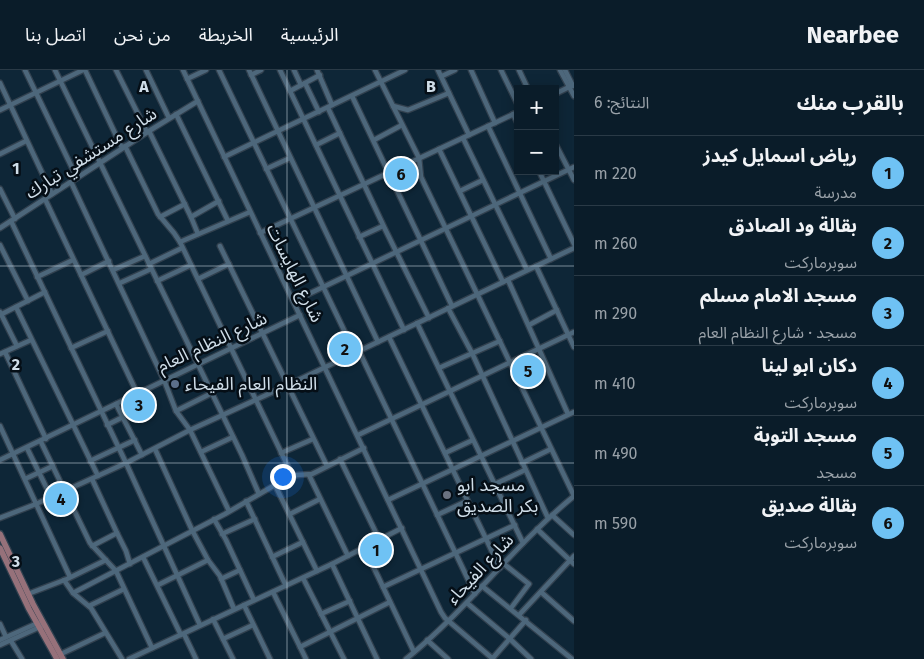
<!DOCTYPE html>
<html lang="ar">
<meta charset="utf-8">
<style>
:root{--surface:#0a1c29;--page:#182935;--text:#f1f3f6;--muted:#99a1a8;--line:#2a3a46;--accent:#6fc2f4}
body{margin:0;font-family:"Fira Sans","Noto Sans Arabic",sans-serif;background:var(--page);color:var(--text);direction:rtl}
.controls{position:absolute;right:15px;top:15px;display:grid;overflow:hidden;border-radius:0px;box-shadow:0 2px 12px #0003}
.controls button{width:45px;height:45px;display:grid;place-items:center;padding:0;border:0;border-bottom:1px solid var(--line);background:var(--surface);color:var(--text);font:25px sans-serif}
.you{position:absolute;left:282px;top:406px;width:18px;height:18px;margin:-12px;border:4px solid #fff;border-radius:50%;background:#1a73e8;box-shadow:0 0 0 8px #1a73e833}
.badge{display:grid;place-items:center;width:32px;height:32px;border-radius:50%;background:var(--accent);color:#111;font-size:16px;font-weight:700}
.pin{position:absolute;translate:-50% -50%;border:2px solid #fff;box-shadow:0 1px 5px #0006}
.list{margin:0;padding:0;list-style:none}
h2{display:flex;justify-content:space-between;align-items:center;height:65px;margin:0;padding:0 20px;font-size:21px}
h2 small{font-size:16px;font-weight:400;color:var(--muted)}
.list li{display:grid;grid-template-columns:32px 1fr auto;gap:15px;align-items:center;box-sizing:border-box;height:70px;padding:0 20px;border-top:1px solid var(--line)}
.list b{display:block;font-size:19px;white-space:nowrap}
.list p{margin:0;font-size:16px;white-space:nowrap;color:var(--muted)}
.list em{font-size:16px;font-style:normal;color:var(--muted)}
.map{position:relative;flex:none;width:574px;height:589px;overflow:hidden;direction:ltr}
header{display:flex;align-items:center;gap:30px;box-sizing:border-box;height:70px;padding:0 25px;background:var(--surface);border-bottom:1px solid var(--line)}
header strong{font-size:24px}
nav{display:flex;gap:28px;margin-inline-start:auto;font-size:18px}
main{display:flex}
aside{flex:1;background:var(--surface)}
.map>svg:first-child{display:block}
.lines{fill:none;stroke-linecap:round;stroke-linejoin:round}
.minor-casing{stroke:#32414f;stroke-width:7}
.major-casing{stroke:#32414f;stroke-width:8}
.minor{stroke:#4d677b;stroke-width:4.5}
.major{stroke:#96717a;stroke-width:5.5}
.grid{fill:none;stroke:#d0dee9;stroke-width:1;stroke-opacity:0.55}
.service-dot{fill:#5c6f8a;stroke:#050e16;stroke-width:2}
.worship-dot{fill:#6b7280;stroke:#050e16;stroke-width:2}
.labels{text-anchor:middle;stroke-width:5;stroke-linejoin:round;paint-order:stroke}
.street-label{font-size:18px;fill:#d0dee9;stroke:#050e16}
.poi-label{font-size:18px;fill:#d0dee9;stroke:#050e16;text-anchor:start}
.grid-label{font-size:16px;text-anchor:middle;font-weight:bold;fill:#d0dee9;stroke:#050e16;stroke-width:5;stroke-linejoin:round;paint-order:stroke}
</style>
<header>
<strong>Nearbee</strong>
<nav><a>الرئيسية</a><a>الخريطة</a><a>من نحن</a><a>اتصل بنا</a></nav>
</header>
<main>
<aside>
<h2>بالقرب منك<small>النتائج: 6</small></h2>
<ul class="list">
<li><span class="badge">1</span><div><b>رياض اسمايل كيدز</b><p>مدرسة</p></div><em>220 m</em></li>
<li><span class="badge">2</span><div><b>بقالة ود الصادق</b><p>سوبرماركت</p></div><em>260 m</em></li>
<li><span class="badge">3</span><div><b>مسجد الامام مسلم</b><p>مسجد · شارع النظام العام</p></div><em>290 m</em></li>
<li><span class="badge">4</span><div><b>دكان ابو لينا</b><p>سوبرماركت</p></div><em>410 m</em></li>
<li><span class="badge">5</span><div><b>مسجد التوبة</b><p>مسجد</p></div><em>490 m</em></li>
<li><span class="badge">6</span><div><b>بقالة صديق</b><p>سوبرماركت</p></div><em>590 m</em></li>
</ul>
</aside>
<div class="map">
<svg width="574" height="589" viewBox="0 0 574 589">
<rect width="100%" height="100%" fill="#0e2637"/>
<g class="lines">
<g class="minor-casing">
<g id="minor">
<polyline points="25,0 77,108"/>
<polyline points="55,0 242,385 259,424"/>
<polyline points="85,0 122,78"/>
<polyline points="116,0 147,62"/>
<polyline points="146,0 169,48"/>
<polyline points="183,0 441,542 445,548 493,589"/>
<polyline points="219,0 355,283"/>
<polyline points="249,0 378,272"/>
<polyline points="280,0 404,260"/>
<polyline points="294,0 301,15"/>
<polyline points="317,0 332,35"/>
<polyline points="375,0 419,88 421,107 574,426"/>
<polyline points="438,0 469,65"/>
<polyline points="471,0 495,53"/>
<polyline points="501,0 518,35"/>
<polyline points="519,0 528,19"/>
<polyline points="560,0 574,26"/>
<polyline points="565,0 573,16"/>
<polyline points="251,5 261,0"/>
<polyline points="442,6 455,0"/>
<polyline points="187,9 206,0"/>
<polyline points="0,13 52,124"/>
<polyline points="305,13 319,42"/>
<polyline points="290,21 320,5"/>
<polyline points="555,24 573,15"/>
<polyline points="352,26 452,236"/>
<polyline points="393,36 408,40 449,23"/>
<polyline points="328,38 385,159 429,248"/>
<polyline points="0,40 83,0"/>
<polyline points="176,44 228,151"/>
<polyline points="513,44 518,54"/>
<polyline points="488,56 551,189"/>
<polyline points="149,61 191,147 219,131"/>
<polyline points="463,68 527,200"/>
<polyline points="374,70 402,55"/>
<polyline points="555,73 574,110"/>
<polyline points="316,75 340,63"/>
<polyline points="125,76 158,144 174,163 180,172 293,407"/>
<polyline points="439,79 503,212"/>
<polyline points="0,84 26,71"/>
<polyline points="224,87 405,0"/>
<polyline points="266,99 290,88"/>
<polyline points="539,101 574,174"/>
<polyline points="71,112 164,310 176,341 190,360 229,441"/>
<polyline points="0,119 15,149"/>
<polyline points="460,121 483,110"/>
<polyline points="45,129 137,323"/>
<polyline points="160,147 185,134"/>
<polyline points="191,147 198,164"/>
<polyline points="11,151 126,393 200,555"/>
<polyline points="0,158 149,61 198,31"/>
<polyline points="260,163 518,42"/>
<polyline points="359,167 383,156"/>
<polyline points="180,172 250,142"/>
<polyline points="0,175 28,231"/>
<polyline points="220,176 327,396"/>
<polyline points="149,194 182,178"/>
<polyline points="536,196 574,277"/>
<polyline points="113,200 145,186"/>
<polyline points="81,205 109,191"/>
<polyline points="37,207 73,190"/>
<polyline points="198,209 229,194"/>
<polyline points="508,210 568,344"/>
<polyline points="157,211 191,195"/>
<polyline points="120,213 151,199"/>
<polyline points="294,231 574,97"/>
<polyline points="16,237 98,406"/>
<polyline points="448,238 472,283 548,448"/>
<polyline points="0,242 17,276"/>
<polyline points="0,245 45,222"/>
<polyline points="417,253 523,473"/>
<polyline points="529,255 557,240"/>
<polyline points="389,267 500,498"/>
<polyline points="71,278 108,261"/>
<polyline points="359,281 475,524"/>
<polyline points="5,282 46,369"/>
<polyline points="0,284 31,270"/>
<polyline points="439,298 500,271"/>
<polyline points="116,334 142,385"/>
<polyline points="176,341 212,323"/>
<polyline points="107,355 123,347"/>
<polyline points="0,356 70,507"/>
<polyline points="358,365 574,262"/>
<polyline points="41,372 90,473 116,501 152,578"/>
<polyline points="27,378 51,427"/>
<polyline points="155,379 192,460 208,490 220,506 234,539"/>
<polyline points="201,382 233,367"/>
<polyline points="281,383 313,369"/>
<polyline points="445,383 473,370"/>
<polyline points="340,389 379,469"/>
<polyline points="0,390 300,245"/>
<polyline points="90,391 135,370"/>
<polyline points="522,393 551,379"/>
<polyline points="309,405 348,486"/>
<polyline points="25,409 53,396"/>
<polyline points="92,409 117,463 92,476"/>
<polyline points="495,414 525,400"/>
<polyline points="275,415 317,501"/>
<polyline points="388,430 574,342"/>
<polyline points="246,431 286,516"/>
<polyline points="290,444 320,429"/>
<polyline points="437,445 467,431"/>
<polyline points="552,445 574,465"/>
<polyline points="0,448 36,434 126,393 190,360 288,315 574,178"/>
<polyline points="214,449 226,470 254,530"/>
<polyline points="537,459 574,494"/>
<polyline points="117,463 126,481 130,494"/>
<polyline points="222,464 255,449"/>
<polyline points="364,477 414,582"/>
<polyline points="143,487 181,565"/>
<polyline points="272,487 303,472"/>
<polyline points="332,494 377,589"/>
<polyline points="504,494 529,514 511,538"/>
<polyline points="374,498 389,487 389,482 384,467"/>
<polyline points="303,508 344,589"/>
<polyline points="221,509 240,500"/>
<polyline points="64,510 73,523 91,538 122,589"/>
<polyline points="158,515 208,490"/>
<polyline points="482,516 572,589"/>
<polyline points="383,517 515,455"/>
<polyline points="273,522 306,589"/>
<polyline points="541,522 574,551"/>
<polyline points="73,523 225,444 275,415 297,405 312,404 364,378"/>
<polyline points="28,524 67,509 106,490"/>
<polyline points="467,533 510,569 531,589"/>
<polyline points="244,535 270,589"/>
<polyline points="89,536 124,519"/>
<polyline points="321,544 350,531"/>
<polyline points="519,545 574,486"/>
<polyline points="213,549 233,589"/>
<polyline points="0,554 6,567"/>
<polyline points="184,564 196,589"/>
<polyline points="223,569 253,555"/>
<polyline points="0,570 40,552"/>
<polyline points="427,570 448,589"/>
<polyline points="11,571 22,589"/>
<polyline points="0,575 42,556"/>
<polyline points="300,577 390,532"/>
<polyline points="61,584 105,563"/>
<polyline points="129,589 332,494 402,458"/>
<path d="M406,589C467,540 513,476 574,426"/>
<polyline points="492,589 526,550"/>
</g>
</g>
<g class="major-casing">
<g id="major">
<polyline points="0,464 33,534 63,589"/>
<polyline points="0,478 29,539 57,589"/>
</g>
</g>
<use href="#minor" class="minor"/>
<use href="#major" class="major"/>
</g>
<path class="grid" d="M287,0V589M0,196H574M0,393H574"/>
<circle class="service-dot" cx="175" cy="314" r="5"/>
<circle class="worship-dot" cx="447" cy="425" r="5"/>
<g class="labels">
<g class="street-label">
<text transform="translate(91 83) rotate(-33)" y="6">شارع مستشفي تبارك</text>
<text transform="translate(295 203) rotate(64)" y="6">شارع الهايسات</text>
<text transform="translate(212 272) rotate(-25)" y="6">شارع النظام العام</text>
<text transform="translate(480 499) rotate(-47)" y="6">شارع الفيحاء</text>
</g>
<g class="poi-label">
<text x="185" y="320">النظام العام الفيحاء</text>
<text x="457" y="421">مسجد ابو<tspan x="457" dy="21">بكر الصديق</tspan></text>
</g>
</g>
<g class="grid-label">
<text x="144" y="22">A</text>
<text x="431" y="22">B</text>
<text x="16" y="104">1</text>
<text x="16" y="300">2</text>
<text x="16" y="497">3</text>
</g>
</svg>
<div class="controls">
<button>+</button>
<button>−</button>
</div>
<div class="you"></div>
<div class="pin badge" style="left:376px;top:480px">1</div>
<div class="pin badge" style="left:345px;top:279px">2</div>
<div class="pin badge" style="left:139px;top:335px">3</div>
<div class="pin badge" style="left:61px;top:429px">4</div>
<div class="pin badge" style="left:528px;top:301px">5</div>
<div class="pin badge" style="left:401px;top:104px">6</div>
</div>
</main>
